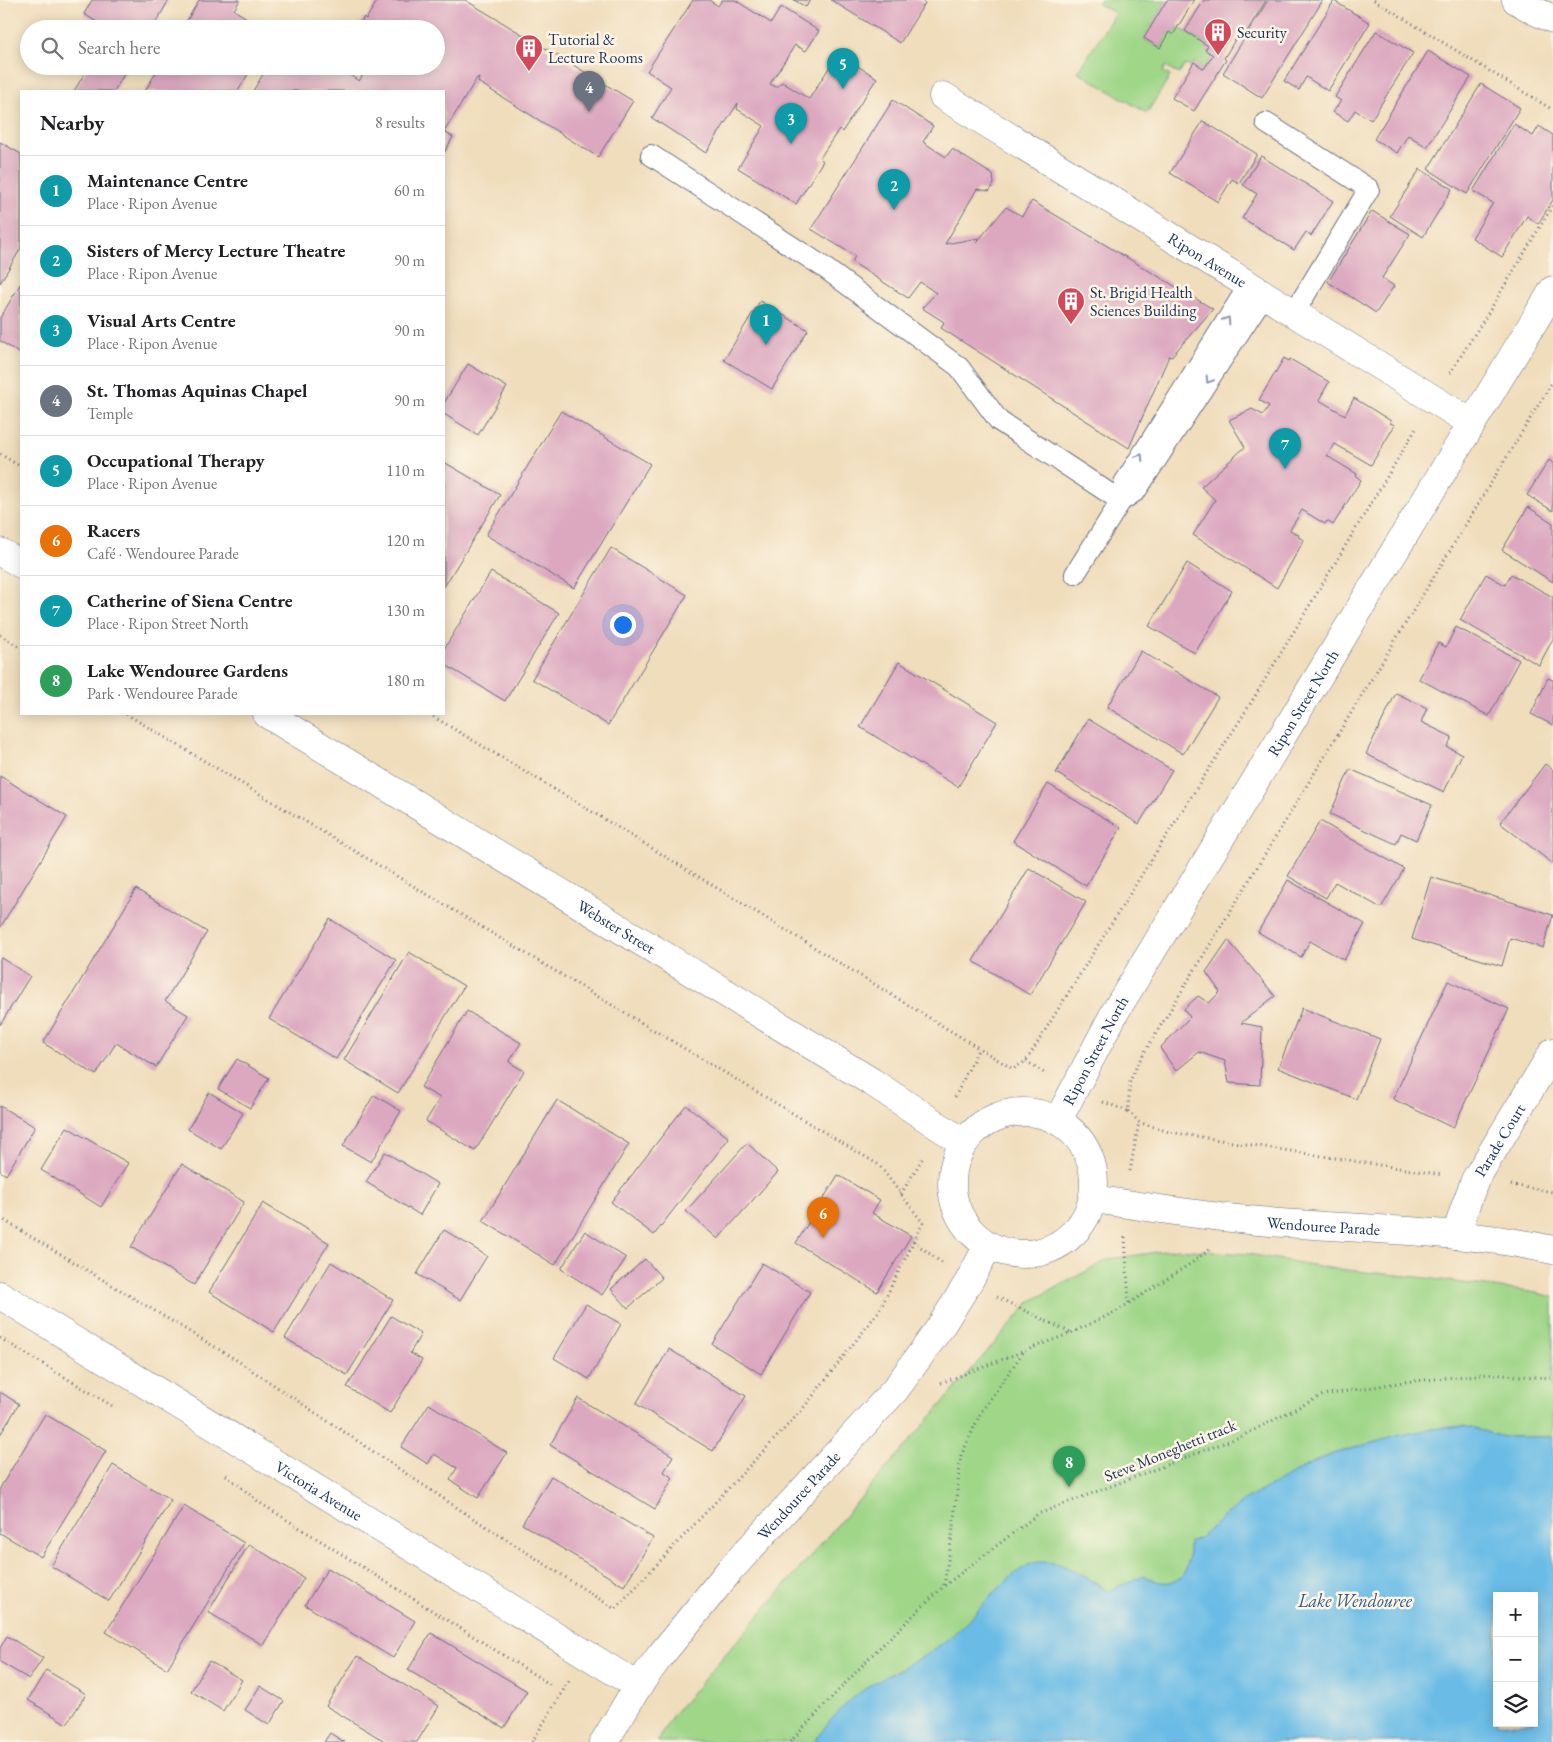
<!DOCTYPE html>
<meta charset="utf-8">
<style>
:root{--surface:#fff;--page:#f6f6f6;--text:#202124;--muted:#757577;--line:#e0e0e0;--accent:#d1495b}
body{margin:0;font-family:"EB Garamond",serif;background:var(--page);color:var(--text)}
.controls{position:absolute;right:15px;bottom:15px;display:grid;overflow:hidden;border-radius:0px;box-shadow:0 2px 12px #0003}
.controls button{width:45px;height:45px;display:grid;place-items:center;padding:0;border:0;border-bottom:1px solid var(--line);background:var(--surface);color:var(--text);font:25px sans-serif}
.you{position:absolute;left:622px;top:624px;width:18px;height:18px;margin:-12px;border:4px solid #fff;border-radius:50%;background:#1a73e8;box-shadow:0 0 0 8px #1a73e833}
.badge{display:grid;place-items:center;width:32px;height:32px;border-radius:50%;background:var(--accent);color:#fff;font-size:16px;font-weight:700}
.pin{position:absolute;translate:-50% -41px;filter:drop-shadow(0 1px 2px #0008)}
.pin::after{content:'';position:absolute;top:26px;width:18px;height:15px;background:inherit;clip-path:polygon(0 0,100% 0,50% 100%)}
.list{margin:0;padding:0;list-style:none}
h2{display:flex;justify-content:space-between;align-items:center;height:65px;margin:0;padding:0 20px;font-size:21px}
h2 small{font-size:16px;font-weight:400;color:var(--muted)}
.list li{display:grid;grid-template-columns:32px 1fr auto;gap:15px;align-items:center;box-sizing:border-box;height:70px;padding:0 20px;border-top:1px solid var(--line)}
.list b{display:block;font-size:19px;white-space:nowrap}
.list p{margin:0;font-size:16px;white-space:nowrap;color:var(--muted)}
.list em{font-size:16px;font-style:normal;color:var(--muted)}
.icon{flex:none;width:28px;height:28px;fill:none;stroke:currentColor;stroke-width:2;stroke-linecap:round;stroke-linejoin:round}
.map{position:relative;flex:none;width:1553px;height:1742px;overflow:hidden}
.search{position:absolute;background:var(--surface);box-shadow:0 2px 12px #0003;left:20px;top:20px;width:425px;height:55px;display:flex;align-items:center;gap:12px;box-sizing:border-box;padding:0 18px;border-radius:28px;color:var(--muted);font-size:19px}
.panel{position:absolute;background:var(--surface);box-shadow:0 2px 12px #0003;left:20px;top:90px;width:425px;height:625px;border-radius:0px}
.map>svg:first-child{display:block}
.green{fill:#9fd688;stroke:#5d8273}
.water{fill:#6bbce6;stroke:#4376a2;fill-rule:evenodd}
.building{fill:#dca8c0}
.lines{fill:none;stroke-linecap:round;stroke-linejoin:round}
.service-casing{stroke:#666c7f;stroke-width:22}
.minor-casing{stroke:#666c7f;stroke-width:29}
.tertiary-casing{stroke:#666c7f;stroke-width:29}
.path{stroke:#666c7f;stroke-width:3;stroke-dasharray:1 4;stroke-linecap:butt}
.service{stroke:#fff;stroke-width:20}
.minor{stroke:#fff;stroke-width:28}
.tertiary{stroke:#fff;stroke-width:28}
.oneway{stroke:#8d97ae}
.labels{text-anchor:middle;stroke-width:5;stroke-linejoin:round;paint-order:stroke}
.poi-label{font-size:16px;fill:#1b2f5e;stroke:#fcf5e5;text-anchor:start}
.street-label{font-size:16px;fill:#1b2f5e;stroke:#fcf5e5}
.water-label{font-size:18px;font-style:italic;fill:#335987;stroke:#fcf5e5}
</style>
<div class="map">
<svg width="1553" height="1742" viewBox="0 0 1553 1742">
<rect width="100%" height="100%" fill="#fcf5e5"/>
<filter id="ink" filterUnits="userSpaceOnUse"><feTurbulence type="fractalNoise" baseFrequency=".02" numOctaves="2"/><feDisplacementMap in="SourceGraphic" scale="10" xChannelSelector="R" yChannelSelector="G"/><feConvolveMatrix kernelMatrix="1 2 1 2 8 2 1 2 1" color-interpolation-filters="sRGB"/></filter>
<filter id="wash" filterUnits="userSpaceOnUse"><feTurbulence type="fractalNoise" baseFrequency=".0096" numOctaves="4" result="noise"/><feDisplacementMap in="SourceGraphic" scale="20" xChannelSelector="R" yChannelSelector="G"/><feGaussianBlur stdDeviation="1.12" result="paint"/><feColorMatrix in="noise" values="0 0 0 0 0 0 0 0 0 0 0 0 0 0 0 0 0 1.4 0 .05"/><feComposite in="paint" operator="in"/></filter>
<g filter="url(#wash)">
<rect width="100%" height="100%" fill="#f0ddbc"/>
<g class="green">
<polygon points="1101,0 1167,0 1144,39 1160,48 1169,32 1173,34 1178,27 1208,46 1205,50 1213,55 1204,69 1194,62 1190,67 1185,65 1179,74 1166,66 1163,72 1170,76 1147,113 1078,72 1115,13 1098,4"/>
<path d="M1177,1249L1248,1254L1336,1269L1427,1278L1537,1293L1553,1297V1437H1504L1464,1426L1433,1429L1372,1443L1333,1454L1314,1462L1244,1501L1199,1538L1189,1542C1190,1562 1187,1586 1160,1582C1154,1581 1150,1578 1145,1576L1107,1591L1095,1582L1033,1563C997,1582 975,1619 943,1644C923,1659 901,1667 880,1680C851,1697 834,1715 814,1742H657L672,1716L1031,1301L1109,1259Z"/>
</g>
<path class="water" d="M1464,1426L1504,1437H1553V1742H814C827,1724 840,1708 858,1694C876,1680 897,1671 917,1660C935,1650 951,1637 966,1623C982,1607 1012,1569 1034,1563C1059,1557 1088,1578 1107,1591L1145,1576C1150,1578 1155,1581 1160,1582C1187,1586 1190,1562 1189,1542L1199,1538L1243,1501L1314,1462L1333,1454L1400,1435L1433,1429ZM1497,1596H1534V1723H1497Z"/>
<g id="blocks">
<g class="building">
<polygon points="92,0 169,0 152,29 108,29 84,14"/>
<polygon points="199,0 240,0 234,10 264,29 182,29"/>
<polygon points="378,0 465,0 633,101 598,157 478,82 479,77 477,78 444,132 453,137 444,153 444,91 253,91 268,66 326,66 331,69 333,66 336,66 359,81 366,70 359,66 436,66 436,29 357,29 364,17 366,19"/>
<polygon points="693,0 709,0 718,6 722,0 735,0 771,23 781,7 819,31 806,51 795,45 770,84 776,87 782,82 809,99 838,54 877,78 842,132 839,129 820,158 823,161 796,204 738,168 764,126 737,109 738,103 706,153 652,118 671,87 647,71"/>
<polygon points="794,0 810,0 806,7"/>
<polygon points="831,0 920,0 925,3 900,43"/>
<polygon points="1167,0 1194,0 1173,35 1169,32 1160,48 1144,38"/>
<polygon points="1204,0 1266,0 1246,33 1241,30 1224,58 1226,60 1194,111 1172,98 1194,62 1204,69 1213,55 1205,50 1208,46 1185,31"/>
<polygon points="1268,0 1323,0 1262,98 1223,73"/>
<polygon points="1334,1 1370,23 1328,91 1306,77 1299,90 1284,81"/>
<polygon points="1376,31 1413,53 1371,120 1355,110 1348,121 1333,112 1341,101 1335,97"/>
<polygon points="1428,51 1471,77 1427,147 1408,135 1397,153 1374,139"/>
<polygon points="89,66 129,66 114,91 74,91"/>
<polygon points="160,66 253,66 238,91 145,91"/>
<polygon points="1481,84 1520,108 1467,194 1428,169"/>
<polygon points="893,100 933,126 923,142 946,157 952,149 993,175 994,184 991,189 989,191 977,189 945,244 979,238 976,243 977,242 1006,207 1022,216 1032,201 1213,309 1171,357 1169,356 1129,448 941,328 944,322 922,308 936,293 920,282 908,298 852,262 855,256 811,229"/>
<polygon points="1203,121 1257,154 1239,183 1232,179 1218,202 1170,173"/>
<polygon points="1514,124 1533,136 1539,126 1553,135 1553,200 1538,224 1527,216 1502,257 1472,238 1493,203 1473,191"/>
<polygon points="0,142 21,154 21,248 0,283"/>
<polygon points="1261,156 1333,201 1311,236 1306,232 1294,250 1242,218 1257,194 1243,185"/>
<polygon points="1420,169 1452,189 1423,237 1390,216"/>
<polygon points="1372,211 1410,234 1382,278 1394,286 1376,313 1328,282"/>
<polygon points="21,283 21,354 0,341 0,318"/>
<polygon points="760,301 808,330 772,389 724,360"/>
<polygon points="1284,358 1289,361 1290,359 1329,382 1319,400 1345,415 1354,398 1391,421 1390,423 1395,425 1371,465 1335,444 1327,456 1357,474 1356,476 1361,480 1333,525 1327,521 1325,524 1302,510 1290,530 1299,535 1298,537 1304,540 1277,588 1193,535 1215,500 1201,487 1245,447 1229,420 1252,409 1263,415 1269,406 1259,400"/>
<polygon points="468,364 507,387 478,435 444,414 444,403"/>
<polygon points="561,411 650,464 574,588 486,535"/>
<polygon points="1549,460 1553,463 1553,511 1527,495"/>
<polygon points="444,462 500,495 444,587"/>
<polygon points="1528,507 1553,523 1553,582 1502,550"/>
<polygon points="611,548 687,595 608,725 532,679"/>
<polygon points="1187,563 1232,591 1195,653 1149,626"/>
<polygon points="491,572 559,613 505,701 444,664 444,649"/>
<polygon points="1486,574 1505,585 1511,574 1553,597 1553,639 1539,665 1460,620"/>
<polygon points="1456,627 1519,660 1489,716 1419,679 1438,643 1446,647"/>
<polygon points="1141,651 1218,697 1183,754 1107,707"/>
<polygon points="899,662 997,722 958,787 860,727"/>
<polygon points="1548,678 1553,680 1553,725 1531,714"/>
<polygon points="1396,693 1427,708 1421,722 1452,737 1447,747 1462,754 1444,792 1366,754"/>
<polygon points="1088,719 1172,770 1139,824 1056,773"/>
<polygon points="1545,764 1553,770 1553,864 1500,823"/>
<polygon points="1350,769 1432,805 1416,840 1401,833 1396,844 1330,814"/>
<polygon points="0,776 67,817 0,928"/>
<polygon points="1048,784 1121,828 1086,886 1013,841"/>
<polygon points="1320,821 1404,869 1381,908 1335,882 1326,898 1288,876"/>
<polygon points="1029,868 1086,902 1030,995 973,961"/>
<polygon points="1431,877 1553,915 1543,948 1510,938 1502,966 1412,939"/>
<polygon points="1288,880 1365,924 1344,960 1310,941 1301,957 1258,932"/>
<polygon points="136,889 207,932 165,1001 188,1015 156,1067 116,1043 96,1075 43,1043"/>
<polygon points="330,919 396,960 336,1059 269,1019"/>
<polygon points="1228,940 1275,996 1241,1023 1262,1027 1260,1085 1229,1083 1225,1061 1199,1052 1176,1071 1160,1048 1190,1017 1184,1009 1198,996 1209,1003 1220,992 1206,972"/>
<polygon points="409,952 464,986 398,1093 344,1060"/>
<polygon points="1,958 30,976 0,1025 0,959"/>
<polygon points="1448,981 1509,1009 1453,1128 1393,1099"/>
<polygon points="1302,1008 1380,1039 1356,1099 1278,1068"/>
<polygon points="467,1011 521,1043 509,1062 524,1071 475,1151 426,1121 440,1098 421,1087"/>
<polygon points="237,1059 269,1078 250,1108 218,1089"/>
<polygon points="209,1092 243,1113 221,1149 188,1129"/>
<polygon points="374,1095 401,1111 371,1162 343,1146"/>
<polygon points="557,1100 629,1144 555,1265 483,1221"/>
<polygon points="686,1105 729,1138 654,1235 611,1202"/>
<polygon points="0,1106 35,1127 6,1175 0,1171"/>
<polygon points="67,1127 128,1163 101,1207 41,1170"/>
<polygon points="747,1143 778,1172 718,1239 686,1211"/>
<polygon points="385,1152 438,1184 420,1215 366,1182"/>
<polygon points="182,1164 244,1202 194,1285 131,1247"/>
<polygon points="838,1175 880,1200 872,1213 911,1236 877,1292 796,1243"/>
<polygon points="263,1203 329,1243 274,1332 209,1292"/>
<polygon points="444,1230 487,1256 460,1300 417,1274"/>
<polygon points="585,1231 626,1258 602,1295 561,1269"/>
<polygon points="645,1259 662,1278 628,1308 611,1289"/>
<polygon points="331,1262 393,1300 347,1375 285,1338"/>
<polygon points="762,1263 810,1292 761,1374 712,1344"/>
<polygon points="586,1304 621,1324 589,1379 554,1358"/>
<polygon points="391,1316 421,1334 410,1353 422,1360 390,1413 347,1387"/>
<polygon points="669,1349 746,1396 713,1451 636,1404"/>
<polygon points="0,1392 19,1404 0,1435"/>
<polygon points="578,1398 673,1456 664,1472 673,1478 655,1509 550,1445"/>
<polygon points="429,1404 507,1453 478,1498 450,1480 457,1468 434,1454 428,1464 401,1447"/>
<polygon points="45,1414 106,1451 41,1557 0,1533 0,1488"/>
<polygon points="113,1465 171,1500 109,1601 51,1566"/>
<polygon points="551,1476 653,1538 624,1586 522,1524"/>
<polygon points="184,1506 244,1543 167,1669 106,1632"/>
<polygon points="249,1544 304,1578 263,1645 208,1612"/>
<polygon points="328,1568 415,1621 393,1658 305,1605"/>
<polygon points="431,1633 527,1691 504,1728 408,1670"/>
<polygon points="7,1636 43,1658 29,1679 0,1662 0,1648"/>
<polygon points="357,1656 439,1706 417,1742 386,1742 326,1706"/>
<polygon points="209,1661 242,1680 223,1711 191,1691"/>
<polygon points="46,1670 86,1694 67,1724 28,1700"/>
<polygon points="260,1686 284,1701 269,1725 245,1710"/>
<polygon points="330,1733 344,1742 324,1742"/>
</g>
</g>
</g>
<g filter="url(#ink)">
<use href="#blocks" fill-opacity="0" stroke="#666c7f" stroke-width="1"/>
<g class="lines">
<g class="service-casing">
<g id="service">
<polyline points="1266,123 1369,189 1294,313"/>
<polyline points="651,155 822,266 959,367 999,421 1121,501"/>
<polyline points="1121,501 1124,483 1249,285"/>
<polyline points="1075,574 1121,501 1136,491 1264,295"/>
</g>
</g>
<g class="minor-casing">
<g id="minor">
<path id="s1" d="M943,96L1472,423"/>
<path id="s2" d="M1456,1235L1465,1207L1475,1180L1553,1052"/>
<path id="s3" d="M0,1295L638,1686"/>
</g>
</g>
<g class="tertiary-casing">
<g id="tertiary">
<polyline points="1516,0 1535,11 1553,19"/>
<polyline points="0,552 21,564"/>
<path id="s4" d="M267,714L872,1082L964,1143"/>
<circle cx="1023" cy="1183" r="71"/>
<path id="s5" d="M1058,1120L1115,1012L1553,290"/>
<path id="s6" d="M1094,1199C1145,1207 1197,1215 1248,1220C1350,1230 1453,1228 1553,1250"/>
<path id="s7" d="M604,1742L638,1686L660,1656L730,1570L895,1390L939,1329L968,1283L988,1246"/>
</g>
</g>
<g class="path">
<polyline points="1374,0 1553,110"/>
<polyline points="1450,373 1490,310 1553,205"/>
<polyline points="0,454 21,467"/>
<polyline points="0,635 21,648"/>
<polyline points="429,714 609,822 1013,1069 1026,1061 1151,860 1249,706 1417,427"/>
<polyline points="1026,1061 1046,1074"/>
<polyline points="955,1097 979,1048"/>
<polyline points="1103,1102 1128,1111 1130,1081 1138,1063 1553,381"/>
<polyline points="1128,1111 1139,1122 1169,1132 1443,1175"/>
<polyline points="1130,1171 1139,1122"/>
<polyline points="1511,1185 1553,1192"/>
<polyline points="901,1194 924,1156"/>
<polyline points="0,1218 235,1359 465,1513 615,1609 801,1411 879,1311 923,1223 879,1165 126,714"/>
<polyline points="1125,1237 1129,1303"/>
<polyline points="913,1241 943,1264"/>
<polyline points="997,1297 1071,1333"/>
<polyline points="0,1338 114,1407"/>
<polyline points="941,1383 1071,1333 1117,1311 1193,1262 1210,1249"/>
<polyline points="226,1475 260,1503 551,1685"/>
<polyline points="944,1585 952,1536 961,1456 981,1412 1024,1351"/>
<polyline points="532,1742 569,1681"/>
<polyline points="790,1742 873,1654 944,1586 1038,1514 1242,1436 1323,1395 1404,1382 1487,1374 1553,1378"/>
</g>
<use href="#service" class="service"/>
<use href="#minor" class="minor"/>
<use href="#tertiary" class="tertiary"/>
</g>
<defs><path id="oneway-chevron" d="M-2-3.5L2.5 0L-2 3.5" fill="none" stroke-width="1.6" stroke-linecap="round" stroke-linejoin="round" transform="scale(1.25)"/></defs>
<g class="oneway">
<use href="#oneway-chevron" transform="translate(1227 320) rotate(-58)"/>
<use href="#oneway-chevron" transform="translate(1209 380) rotate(123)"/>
<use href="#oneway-chevron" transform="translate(1140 457) rotate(-58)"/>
</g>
</g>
<defs>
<g id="building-pin" transform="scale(1.4375)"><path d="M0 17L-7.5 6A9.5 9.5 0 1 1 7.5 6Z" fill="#d1495b" stroke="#fcf5e5"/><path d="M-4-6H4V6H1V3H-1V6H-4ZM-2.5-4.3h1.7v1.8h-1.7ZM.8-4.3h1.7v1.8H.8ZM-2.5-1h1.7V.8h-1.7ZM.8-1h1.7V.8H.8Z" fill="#fff"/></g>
</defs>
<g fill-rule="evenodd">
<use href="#building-pin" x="1218" y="32"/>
<use href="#building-pin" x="529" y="48"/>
<use href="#building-pin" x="1071" y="301"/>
</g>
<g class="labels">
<g class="poi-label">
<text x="1237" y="38">Security</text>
<text x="548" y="45">Tutorial &amp;<tspan x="548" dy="18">Lecture Rooms</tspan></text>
<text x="1090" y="298">St. Brigid Health<tspan x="1090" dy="18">Sciences Building</tspan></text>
</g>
<g class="street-label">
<text dy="6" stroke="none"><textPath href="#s1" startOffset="311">Ripon Avenue</textPath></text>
<text dy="6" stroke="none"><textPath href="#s5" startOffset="484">Ripon Street North</textPath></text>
<text dy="6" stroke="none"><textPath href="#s4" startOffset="409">Webster Street</textPath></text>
<text dy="6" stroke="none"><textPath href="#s5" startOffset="79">Ripon Street North</textPath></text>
<text dy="6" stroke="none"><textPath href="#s2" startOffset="105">Parade Court</textPath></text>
<text dy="6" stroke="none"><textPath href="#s6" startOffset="231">Wendouree Parade</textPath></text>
<text transform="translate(1170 1450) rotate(-22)" y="6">Steve Moneghetti track</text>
<text dy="6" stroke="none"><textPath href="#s3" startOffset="374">Victoria Avenue</textPath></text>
<text dy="6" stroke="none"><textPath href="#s7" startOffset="315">Wendouree Parade</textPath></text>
</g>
<g class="water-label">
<text x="1355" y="1607">Lake Wendouree</text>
</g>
</g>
</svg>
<div class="controls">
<button>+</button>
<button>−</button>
<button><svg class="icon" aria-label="layers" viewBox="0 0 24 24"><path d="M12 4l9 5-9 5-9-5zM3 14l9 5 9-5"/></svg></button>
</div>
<div class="you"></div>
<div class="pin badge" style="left:766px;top:345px;background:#0f9aa8">1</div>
<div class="pin badge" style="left:894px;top:210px;background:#0f9aa8">2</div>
<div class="pin badge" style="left:791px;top:144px;background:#0f9aa8">3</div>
<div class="pin badge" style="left:589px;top:112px;background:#6b7280">4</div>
<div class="pin badge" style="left:843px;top:89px;background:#0f9aa8">5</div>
<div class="pin badge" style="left:823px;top:1238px;background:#e8710a">6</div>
<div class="pin badge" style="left:1285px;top:469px;background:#0f9aa8">7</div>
<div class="pin badge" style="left:1069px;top:1487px;background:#2e9e5b">8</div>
<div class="search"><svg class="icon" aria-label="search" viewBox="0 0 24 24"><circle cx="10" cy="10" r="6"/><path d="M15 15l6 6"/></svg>Search here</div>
<section class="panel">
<h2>Nearby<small>8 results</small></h2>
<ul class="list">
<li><span class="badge" style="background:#0f9aa8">1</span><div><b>Maintenance Centre</b><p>Place · Ripon Avenue</p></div><em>60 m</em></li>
<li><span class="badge" style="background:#0f9aa8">2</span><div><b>Sisters of Mercy Lecture Theatre</b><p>Place · Ripon Avenue</p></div><em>90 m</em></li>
<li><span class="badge" style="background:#0f9aa8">3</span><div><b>Visual Arts Centre</b><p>Place · Ripon Avenue</p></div><em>90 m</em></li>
<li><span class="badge" style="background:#6b7280">4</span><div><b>St. Thomas Aquinas Chapel</b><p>Temple</p></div><em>90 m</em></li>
<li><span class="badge" style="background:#0f9aa8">5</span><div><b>Occupational Therapy</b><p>Place · Ripon Avenue</p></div><em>110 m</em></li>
<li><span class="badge" style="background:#e8710a">6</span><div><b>Racers</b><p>Café · Wendouree Parade</p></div><em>120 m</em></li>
<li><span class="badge" style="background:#0f9aa8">7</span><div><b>Catherine of Siena Centre</b><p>Place · Ripon Street North</p></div><em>130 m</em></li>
<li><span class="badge" style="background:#2e9e5b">8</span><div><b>Lake Wendouree Gardens</b><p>Park · Wendouree Parade</p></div><em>180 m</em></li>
</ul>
</section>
</div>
